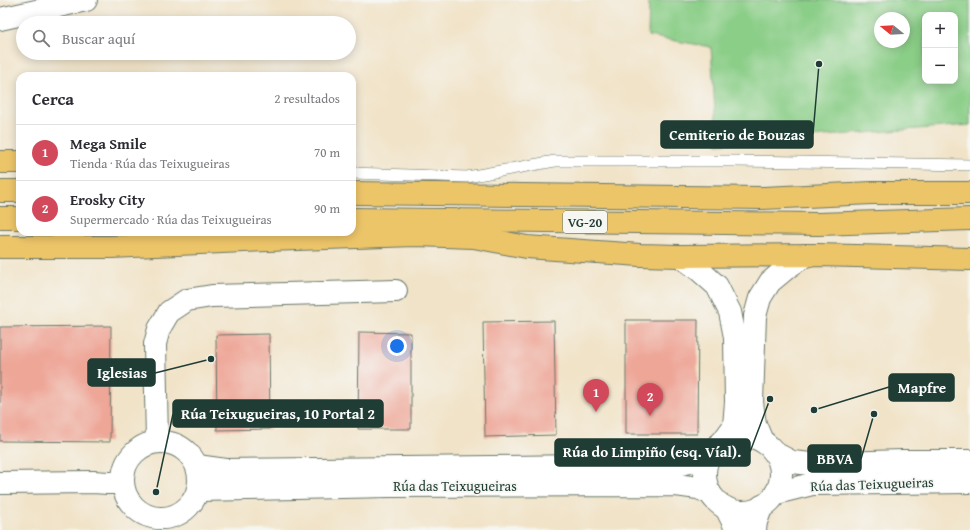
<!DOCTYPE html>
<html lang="es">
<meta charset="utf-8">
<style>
:root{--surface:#fff;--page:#f7f7f7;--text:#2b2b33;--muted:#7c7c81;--line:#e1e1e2;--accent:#d1495b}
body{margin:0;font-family:"Gentium Book Plus",serif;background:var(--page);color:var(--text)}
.controls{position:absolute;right:12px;top:12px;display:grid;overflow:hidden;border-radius:8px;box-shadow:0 2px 10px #0003}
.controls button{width:36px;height:36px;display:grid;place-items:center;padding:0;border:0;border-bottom:1px solid var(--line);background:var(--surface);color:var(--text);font:20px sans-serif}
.compass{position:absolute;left:874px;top:12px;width:36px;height:36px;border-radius:50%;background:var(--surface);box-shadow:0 2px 10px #0003;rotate:288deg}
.you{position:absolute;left:397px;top:346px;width:14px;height:14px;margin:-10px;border:3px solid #fff;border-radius:50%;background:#1a73e8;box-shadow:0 0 0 6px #1a73e833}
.badge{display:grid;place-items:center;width:26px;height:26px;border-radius:50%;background:var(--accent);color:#fff;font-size:13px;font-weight:700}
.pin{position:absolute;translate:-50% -33px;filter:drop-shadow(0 1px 2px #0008)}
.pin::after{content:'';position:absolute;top:21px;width:14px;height:12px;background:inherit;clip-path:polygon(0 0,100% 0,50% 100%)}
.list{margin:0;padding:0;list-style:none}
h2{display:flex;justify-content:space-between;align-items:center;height:52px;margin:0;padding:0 16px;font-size:17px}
h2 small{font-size:13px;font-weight:400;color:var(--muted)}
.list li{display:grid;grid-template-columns:26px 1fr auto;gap:12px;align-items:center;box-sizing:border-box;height:56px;padding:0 16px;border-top:1px solid var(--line)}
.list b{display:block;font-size:15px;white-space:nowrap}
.list p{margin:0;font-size:13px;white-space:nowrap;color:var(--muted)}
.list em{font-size:13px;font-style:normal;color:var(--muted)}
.icon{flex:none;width:22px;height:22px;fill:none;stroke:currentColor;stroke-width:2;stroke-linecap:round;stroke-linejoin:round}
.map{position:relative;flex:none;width:970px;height:530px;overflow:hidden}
.search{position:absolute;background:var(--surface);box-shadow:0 2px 10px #0003;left:16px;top:16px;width:340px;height:44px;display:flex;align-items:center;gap:10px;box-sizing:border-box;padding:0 14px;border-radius:22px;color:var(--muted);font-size:15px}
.panel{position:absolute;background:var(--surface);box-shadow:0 2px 10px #0003;left:16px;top:72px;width:340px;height:164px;border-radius:12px}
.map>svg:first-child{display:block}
.green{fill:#8ace87;stroke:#54865e;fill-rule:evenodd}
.building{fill:#eea697}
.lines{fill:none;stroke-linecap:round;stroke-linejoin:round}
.service-casing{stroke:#687768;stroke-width:12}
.minor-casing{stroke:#687768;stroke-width:24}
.trunk-casing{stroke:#687768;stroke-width:24}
.service{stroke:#fff;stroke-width:11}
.minor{stroke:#fff;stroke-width:22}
.trunk{stroke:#edc569;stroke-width:22}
.labels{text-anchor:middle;stroke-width:3.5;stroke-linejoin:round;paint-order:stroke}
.shield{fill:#f6f6f2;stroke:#60746d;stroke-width:1}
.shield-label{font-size:13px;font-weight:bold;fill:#1f3d34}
.street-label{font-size:14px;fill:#1f3d34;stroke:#f6f6f2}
.leader{fill:none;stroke:#1f3d34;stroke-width:1.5}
.callout-dot{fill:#1f3d34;stroke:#f6f6f2;stroke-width:1.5}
.callout{fill:#1f3d34;stroke:#1f3d34;stroke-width:1.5}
.callout-label{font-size:15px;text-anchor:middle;font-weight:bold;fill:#fff}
</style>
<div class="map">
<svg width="970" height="530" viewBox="0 0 970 530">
<rect width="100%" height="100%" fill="#f6f6f2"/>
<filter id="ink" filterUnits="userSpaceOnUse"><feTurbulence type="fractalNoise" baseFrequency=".025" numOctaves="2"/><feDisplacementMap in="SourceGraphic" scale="8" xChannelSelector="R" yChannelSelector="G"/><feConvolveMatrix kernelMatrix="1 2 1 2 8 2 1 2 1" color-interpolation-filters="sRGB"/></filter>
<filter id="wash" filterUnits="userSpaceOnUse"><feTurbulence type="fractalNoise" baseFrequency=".012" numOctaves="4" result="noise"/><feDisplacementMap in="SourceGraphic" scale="16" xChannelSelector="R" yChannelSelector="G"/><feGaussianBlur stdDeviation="0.9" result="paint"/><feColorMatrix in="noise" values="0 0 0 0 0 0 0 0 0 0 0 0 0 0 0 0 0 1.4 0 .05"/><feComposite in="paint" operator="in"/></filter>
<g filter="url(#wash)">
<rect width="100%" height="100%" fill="#f1e3c8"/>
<path class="green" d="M649,0H970V125L717,144L711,47L648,36ZM925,15H955V81H925ZM880,18H904V42H880Z"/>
<g id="blocks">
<g class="building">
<polygon points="626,320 698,320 697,434 626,434"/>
<polygon points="554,321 556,435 485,437 483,322"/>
<polygon points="111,326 110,442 0,441 0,327"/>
<polygon points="359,332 411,333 411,429 358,429"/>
<polygon points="269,334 270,429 217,430 216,335"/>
</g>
</g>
</g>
<g filter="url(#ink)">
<use href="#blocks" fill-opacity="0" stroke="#687768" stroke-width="1"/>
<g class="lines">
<g class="service-casing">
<polyline id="service" points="352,173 467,177 555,161 735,161 970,165"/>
</g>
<g class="minor-casing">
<g id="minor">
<polyline points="0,19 86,0"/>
<polyline points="680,256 699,270 717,286 730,312 735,337 736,402 734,426 723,441"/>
<circle cx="743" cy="474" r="38"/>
<polyline points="157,441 155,344 159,329 169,312 187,300 212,296 396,291"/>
<polyline points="762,441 755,424 752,402 755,316 760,298 770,282 788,267 806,255"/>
<circle cx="161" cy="480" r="38"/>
<polyline points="775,453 792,462 811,464 902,461 970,461"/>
<polyline points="197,466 226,470 676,465 709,458"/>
<polyline points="0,483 93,482 108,483 123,483"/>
<polyline points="198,490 389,486 676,485 698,488 710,493"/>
<polyline points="776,493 812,484 970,482"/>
<polyline points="726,508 734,524 735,530"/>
<polyline points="755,530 756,522 762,506"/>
</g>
</g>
<g class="trunk-casing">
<g id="trunk">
<polyline points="0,162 20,162"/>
<polyline points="0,191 20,191"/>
<polyline points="352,193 763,198 872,193 970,193"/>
<polyline points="0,218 20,218"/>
<polyline points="352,219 818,224 970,219"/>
<polyline points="0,247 111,247 268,240 415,235 474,237 527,247 640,255 680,256 817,255 970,259"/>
</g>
</g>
<use href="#service" class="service"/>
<use href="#minor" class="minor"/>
<use href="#trunk" class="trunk"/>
</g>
</g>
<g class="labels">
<rect class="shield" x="563" y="211" width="44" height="22" rx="3"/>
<g class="shield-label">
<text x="585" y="227">VG-20</text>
</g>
<g class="street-label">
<text transform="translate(872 484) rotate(-2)" y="5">Rúa das Teixugueiras</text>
<text x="455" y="491">Rúa das Teixugueiras</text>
</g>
</g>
<path class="leader" d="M819 64L813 134M211 359L155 373M814 410L889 387M156 492L173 414M770 399L750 452M874 414L861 459"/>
<g class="callout-dot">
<circle cx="819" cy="64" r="4"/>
<circle cx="211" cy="359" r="4"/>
<circle cx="814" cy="410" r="4"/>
<circle cx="156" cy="492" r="4"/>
<circle cx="770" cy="399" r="4"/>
<circle cx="874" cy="414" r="4"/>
</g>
<g class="callout">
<rect x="661" y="121" width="152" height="27" rx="4"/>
<rect x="88" y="359" width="67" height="27" rx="4"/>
<rect x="889" y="374" width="65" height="27" rx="4"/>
<rect x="173" y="400" width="210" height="27" rx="4"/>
<rect x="555" y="439" width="195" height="27" rx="4"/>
<rect x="808" y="445" width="53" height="27" rx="4"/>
</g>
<g class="callout-label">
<text x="737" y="140">Cemiterio de Bouzas</text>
<text x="122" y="378">Iglesias</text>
<text x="922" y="393">Mapfre</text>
<text x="278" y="419">Rúa Teixugueiras, 10 Portal 2</text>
<text x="652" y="457">Rúa do Limpiño (esq. Víal).</text>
<text x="835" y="464">BBVA</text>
</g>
</svg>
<div class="controls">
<button>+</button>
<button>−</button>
</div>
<svg class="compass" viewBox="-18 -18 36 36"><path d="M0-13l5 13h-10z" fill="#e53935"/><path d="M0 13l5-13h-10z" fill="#7c7c81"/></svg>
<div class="you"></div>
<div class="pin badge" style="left:596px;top:412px">1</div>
<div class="pin badge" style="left:650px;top:416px">2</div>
<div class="search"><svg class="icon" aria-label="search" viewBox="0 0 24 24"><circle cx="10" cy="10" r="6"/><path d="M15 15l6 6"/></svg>Buscar aquí</div>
<section class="panel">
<h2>Cerca<small>2 resultados</small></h2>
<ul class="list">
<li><span class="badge">1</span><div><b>Mega Smile</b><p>Tienda · Rúa das Teixugueiras</p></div><em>70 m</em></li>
<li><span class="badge">2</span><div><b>Erosky City</b><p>Supermercado · Rúa das Teixugueiras</p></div><em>90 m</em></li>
</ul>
</section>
</div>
